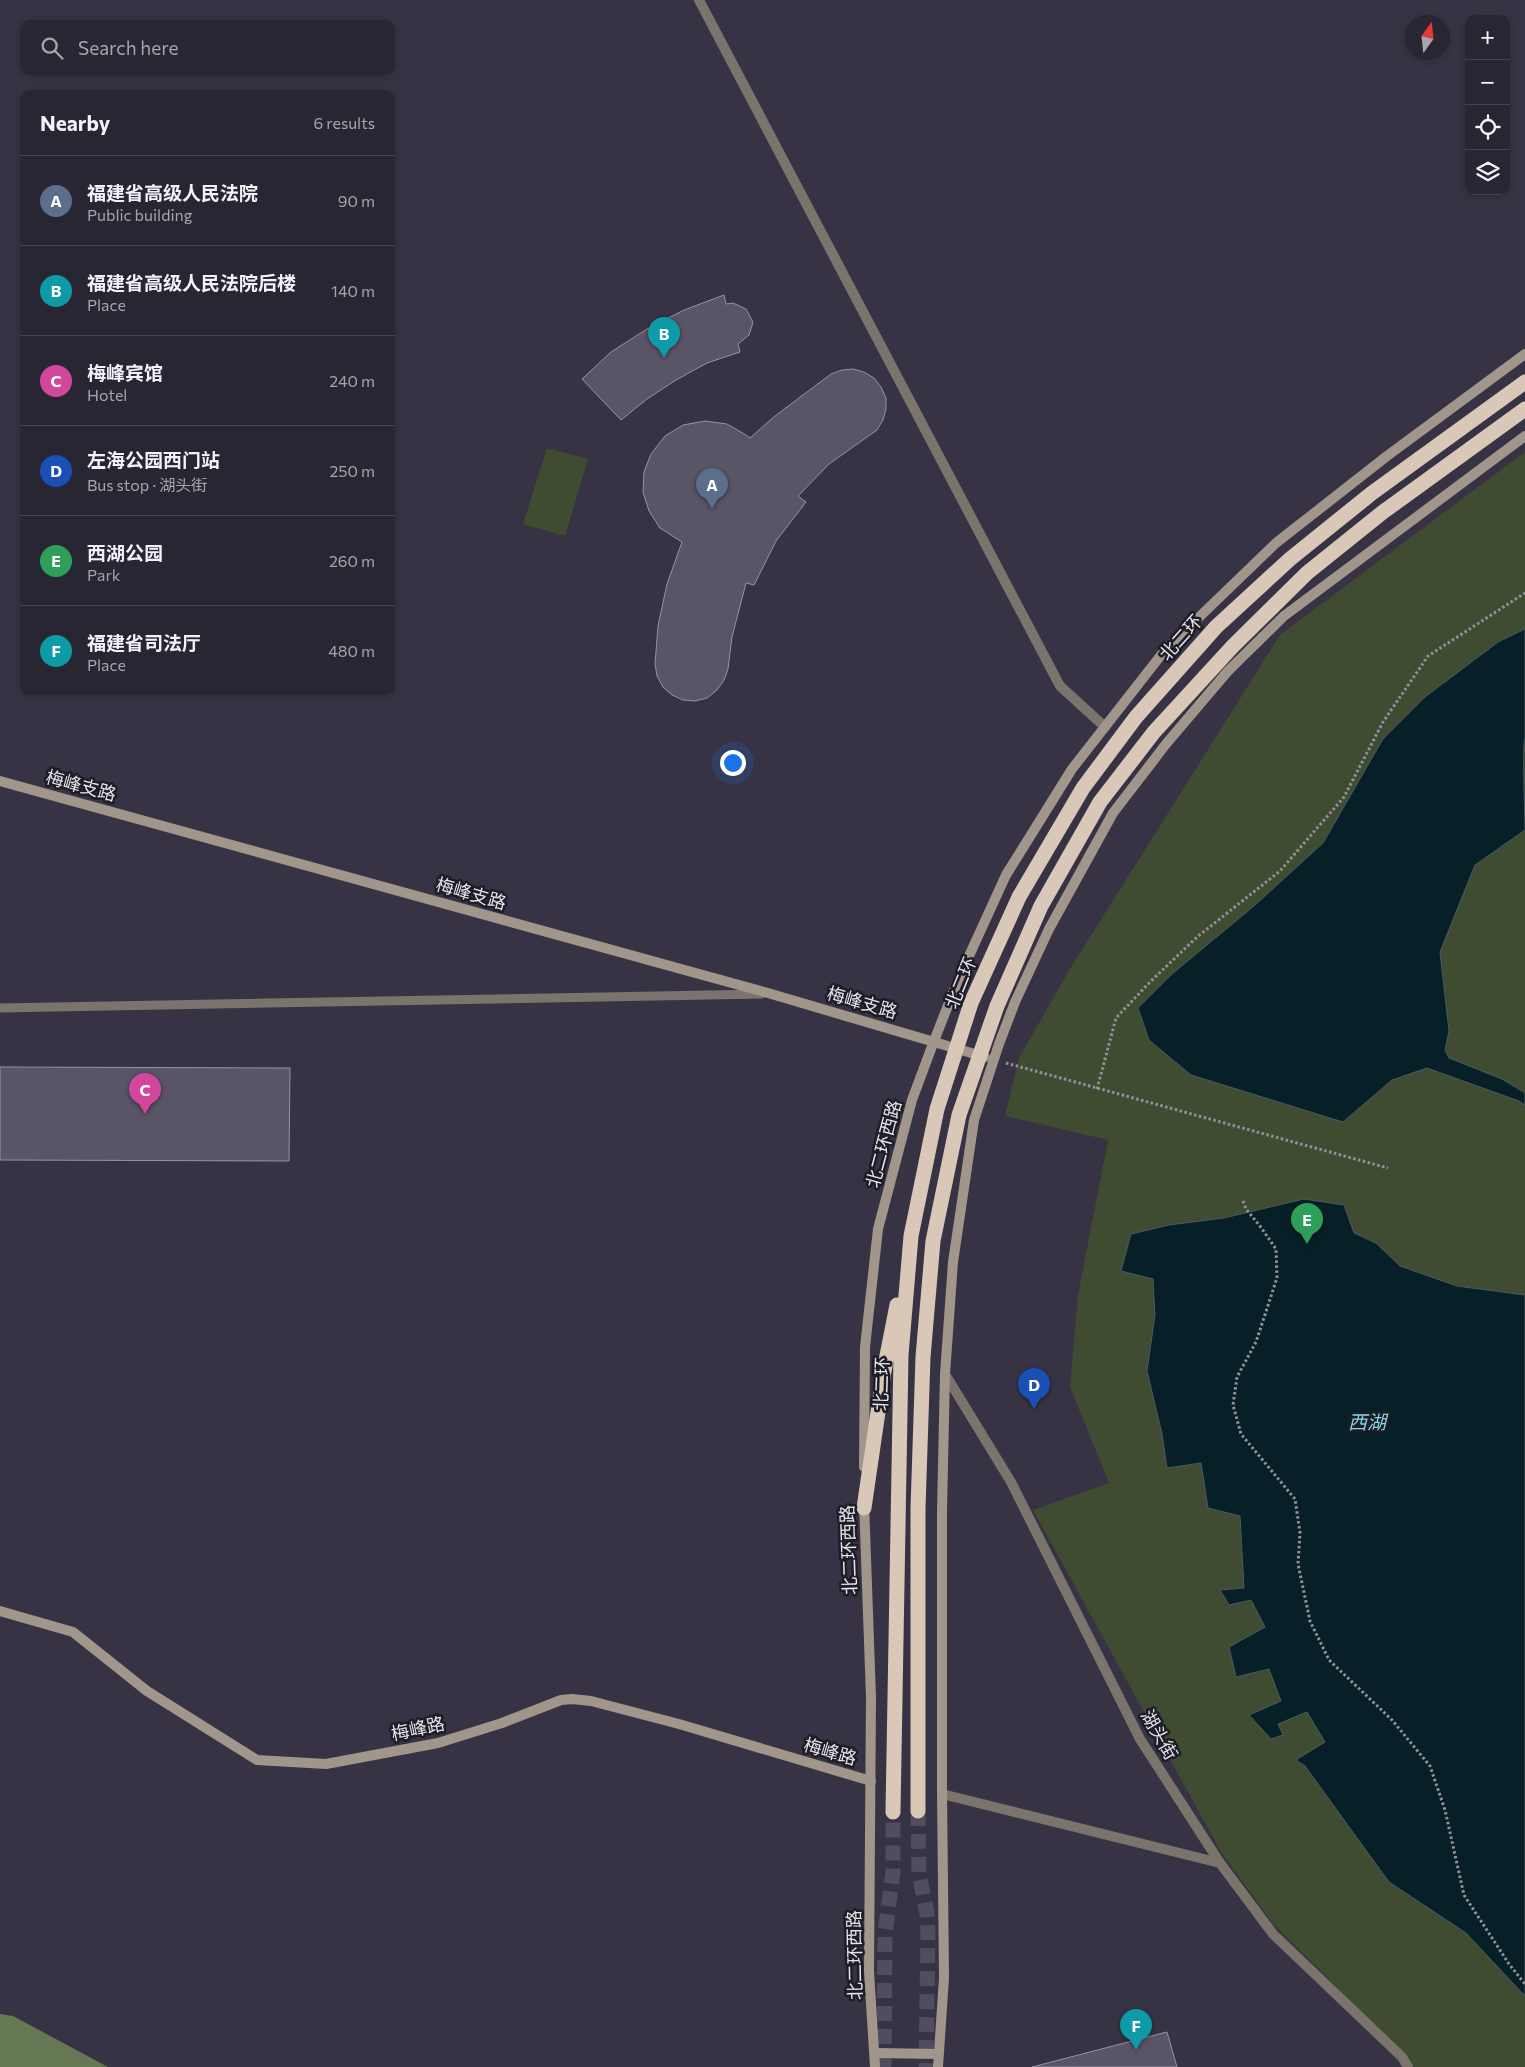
<!DOCTYPE html>
<meta charset="utf-8">
<style>
:root{--surface:#292633;--page:#35323f;--text:#f1f3f6;--muted:#a5a5ac;--line:#45434e;--accent:#8abfa5}
body{margin:0;font-family:Commissioner,"Noto Sans SC",sans-serif;background:var(--page);color:var(--text)}
.controls{position:absolute;right:15px;top:15px;display:grid;overflow:hidden;border-radius:10px;box-shadow:0 2px 8px #0003}
.controls button{width:45px;height:45px;display:grid;place-items:center;padding:0;border:0;border-bottom:1px solid var(--line);background:var(--surface);color:var(--text);font:25px sans-serif}
.compass{position:absolute;left:1405px;top:15px;width:45px;height:45px;border-radius:50%;background:var(--surface);box-shadow:0 2px 8px #0003;rotate:15deg}
.you{position:absolute;left:732px;top:762px;width:18px;height:18px;margin:-12px;border:4px solid #fff;border-radius:50%;background:#1a73e8;box-shadow:0 0 0 8px #1a73e833}
.badge{display:grid;place-items:center;width:32px;height:32px;border-radius:50%;background:var(--accent);color:#fff;font-size:16px;font-weight:700}
.pin{position:absolute;translate:-50% -41px;filter:drop-shadow(0 1px 2px #0008)}
.pin::after{content:'';position:absolute;top:26px;width:18px;height:15px;background:inherit;clip-path:polygon(0 0,100% 0,50% 100%)}
.list{margin:0;padding:0;list-style:none}
h2{display:flex;justify-content:space-between;align-items:center;height:65px;margin:0;padding:0 20px;font-size:21px}
h2 small{font-size:16px;font-weight:400;color:var(--muted)}
.list li{display:grid;grid-template-columns:32px 1fr auto;gap:15px;align-items:center;box-sizing:border-box;height:90px;padding:0 20px;border-top:1px solid var(--line)}
.list b{display:block;font-size:19px;white-space:nowrap}
.list p{margin:0;font-size:16px;white-space:nowrap;color:var(--muted)}
.list em{font-size:16px;font-style:normal;color:var(--muted)}
.icon{flex:none;width:28px;height:28px;fill:none;stroke:currentColor;stroke-width:2;stroke-linecap:round;stroke-linejoin:round}
.map{position:relative;flex:none;width:1525px;height:2067px;overflow:hidden}
.search{position:absolute;background:var(--surface);box-shadow:0 2px 8px #0003;left:20px;top:20px;width:375px;height:55px;display:flex;align-items:center;gap:12px;box-sizing:border-box;padding:0 18px;border-radius:10px;color:var(--muted);font-size:19px}
.panel{position:absolute;background:var(--surface);box-shadow:0 2px 8px #0003;left:20px;top:90px;width:375px;height:605px;border-radius:10px}
.map>svg:first-child{display:block}
.green{fill:#3f4c31}
.forest{fill:#667754}
.water{fill:#072027;stroke:#4a5a63}
.building{fill:#595567;stroke:#9792a7}
.lines{fill:none;stroke-linecap:round;stroke-linejoin:round}
.highway-tunnel{stroke:#514d5e;stroke-width:15;stroke-dasharray:15 8;stroke-linecap:butt}
.path{stroke:#93909e;stroke-width:3;stroke-dasharray:2.5 2.5;stroke-linecap:butt}
.lane{stroke:#7a746d;stroke-width:9}
.street{stroke:#7a746d;stroke-width:10}
.secondary{stroke:#a1968b;stroke-width:10}
.highway{stroke:#d9c8b7;stroke-width:15}
.labels{text-anchor:middle;stroke-width:5;stroke-linejoin:round;paint-order:stroke}
.street-label{font-size:18px;fill:#e5e3ee;stroke:#1e1c24}
.water-label{font-size:19px;font-style:italic;fill:#83d5eb;stroke:#1e1c24}
</style>
<div class="map">
<svg width="1525" height="2067" viewBox="0 0 1525 2067">
<rect width="100%" height="100%" fill="#373344"/>
<g class="green">
<polygon points="547,448 588,459 565,536 523,524"/>
<polygon points="1525,452 1525,2067 1407,2067 1330,1980 1273,1924 1221,1852 1033,1510 1109,1483 1070,1387 1078,1295 1108,1140 1005,1116 1019,1058 1068,972 1280,635"/>
</g>
<polygon class="forest" points="0,2014 13,2016 108,2067 0,2067"/>
<g class="water">
<path d="M1525,629V738C1522,743 1525,817 1525,830L1475,865L1440,952L1449,1031L1445,1050L1449,1058L1502,1079L1525,1093V1105L1519,1101L1427,1068L1392,1080L1343,1122L1191,1075L1149,1040L1138,1008L1172,974L1254,906L1323,843L1383,739L1425,697L1498,642Z"/>
<polygon points="1304,1199 1344,1205 1354,1233 1376,1243 1400,1266 1457,1286 1525,1295 1525,1996 1466,1933 1389,1882 1305,1766 1296,1760 1325,1742 1307,1712 1278,1724 1283,1735 1271,1739 1249,1715 1281,1701 1269,1669 1236,1677 1229,1647 1265,1627 1251,1600 1229,1605 1220,1590 1244,1588 1240,1516 1208,1508 1201,1463 1167,1468 1162,1434 1147,1371 1155,1315 1153,1279 1121,1271 1131,1234 1169,1225 1224,1218"/>
</g>
<g class="building">
<polygon points="724,295 726,304 733,303 746,309 753,322 749,335 738,344 740,352 707,363 676,380 647,399 621,420 582,379 611,352 647,329 684,310"/>
<polygon points="853,369 864,372 874,378 881,387 886,398 886,409 883,420 877,430 829,464 798,496 806,502 776,541 754,585 746,583 732,637 728,669 724,680 717,690 707,698 695,701 683,700 672,695 663,687 657,676 655,664 658,626 667,584 682,542 660,528 649,511 643,492 644,472 651,454 665,436 683,425 705,421 727,424 746,435 750,438 775,416 831,374 842,370"/>
<polygon points="0,1067 290,1068 289,1161 0,1160"/>
<polygon points="1167,2032 1177,2067 1032,2067"/>
</g>
<g class="lines">
<g class="highway-tunnel">
<polyline points="918,1811 919,1873 927,1913 928,1933 926,2067"/>
<polyline points="884,2067 885,1933 893,1872 893,1812"/>
</g>
<g class="path">
<polyline points="1006,1063 1388,1168"/>
<polyline points="1097,1089 1116,1018 1150,982 1197,937 1280,871 1344,797 1383,722 1428,656 1525,593"/>
<polyline points="1243,1201 1246,1209 1260,1226 1276,1249 1277,1278 1256,1342 1237,1377 1233,1405 1241,1434 1295,1499 1300,1533 1298,1564 1310,1621 1329,1660 1392,1720 1430,1766 1445,1810 1464,1895 1509,1964 1525,1984"/>
</g>
<polyline class="lane" points="0,1008 762,994"/>
<g class="street">
<polyline points="699,0 1060,686 1105,727"/>
<polyline points="945,1374 1011,1482 1140,1739 1220,1863 1273,1934 1402,2057 1408,2067"/>
<polyline points="942,1794 1220,1863"/>
</g>
<g class="secondary">
<polyline points="0,781 768,993 985,1057"/>
<polyline points="864,1467 865,1347 878,1229 912,1100 934,1041 958,980 1006,875 1072,769 1165,650 1276,543 1387,456 1525,354"/>
<polyline points="864,1502 871,1697 869,1971 875,2067"/>
<polyline points="0,1611 73,1632 147,1691 257,1760 326,1764 438,1743 502,1723 561,1700 572,1699 591,1701 679,1724 871,1781"/>
<polyline points="876,2053 938,2054"/>
<polyline points="938,2067 944,1978 942,1794 942,1510 945,1374 953,1262 974,1120 999,1044 1015,1002 1049,929 1113,813 1166,744 1228,671 1284,616 1525,436"/>
</g>
<g class="highway">
<polyline points="864,1508 884,1371 897,1305"/>
<polyline points="918,1811 918,1508 923,1357 933,1241 959,1115 997,1006 1041,906 1100,802 1154,732 1233,646 1307,573 1383,512 1525,409"/>
<polyline points="893,1812 901,1355 911,1236 937,1109 971,1003 1019,897 1083,788 1136,717 1216,627 1290,559 1372,493 1525,382"/>
</g>
</g>
<g class="labels">
<g class="street-label">
<text transform="translate(1181 638) rotate(-48)" y="6">北二环</text>
<text transform="translate(81 786) rotate(15)" y="6">梅峰支路</text>
<text transform="translate(471 894) rotate(16)" y="6">梅峰支路</text>
<text transform="translate(961 983) rotate(-68)" y="6">北二环</text>
<text transform="translate(862 1003) rotate(16)" y="6">梅峰支路</text>
<text transform="translate(884 1144) rotate(-75)" y="6">北二环西路</text>
<text transform="translate(882 1384) rotate(-88)" y="6">北二环</text>
<text transform="translate(849 1550) rotate(-92)" y="6">北二环西路</text>
<text transform="translate(418 1729) rotate(-12)" y="6">梅峰路</text>
<text transform="translate(1159 1735) rotate(60)" y="6">湖头街</text>
<text transform="translate(830 1752) rotate(16)" y="6">梅峰路</text>
<text transform="translate(855 1955) rotate(-91)" y="6">北二环西路</text>
</g>
<g class="water-label">
<text x="1367" y="1429">西湖</text>
</g>
</g>
</svg>
<div class="controls">
<button>+</button>
<button>−</button>
<button><svg class="icon" aria-label="locate" viewBox="0 0 24 24"><circle cx="12" cy="12" r="6"/><path d="M12 2v4M12 18v4M2 12h4M18 12h4"/></svg></button>
<button><svg class="icon" aria-label="layers" viewBox="0 0 24 24"><path d="M12 4l9 5-9 5-9-5zM3 14l9 5 9-5"/></svg></button>
</div>
<svg class="compass" viewBox="-18 -18 36 36"><path d="M0-13l5 13h-10z" fill="#e53935"/><path d="M0 13l5-13h-10z" fill="#a5a5ac"/></svg>
<div class="you"></div>
<div class="pin badge" style="left:712px;top:509px;background:#5c6f8a">A</div>
<div class="pin badge" style="left:664px;top:358px;background:#0f9aa8">B</div>
<div class="pin badge" style="left:145px;top:1114px;background:#d1479c">C</div>
<div class="pin badge" style="left:1034px;top:1409px;background:#1a4fb4">D</div>
<div class="pin badge" style="left:1307px;top:1244px;background:#2e9e5b">E</div>
<div class="pin badge" style="left:1136px;top:2050px;background:#0f9aa8">F</div>
<div class="search"><svg class="icon" aria-label="search" viewBox="0 0 24 24"><circle cx="10" cy="10" r="6"/><path d="M15 15l6 6"/></svg>Search here</div>
<section class="panel">
<h2>Nearby<small>6 results</small></h2>
<ul class="list">
<li><span class="badge" style="background:#5c6f8a">A</span><div><b>福建省高级人民法院</b><p>Public building</p></div><em>90 m</em></li>
<li><span class="badge" style="background:#0f9aa8">B</span><div><b>福建省高级人民法院后楼</b><p>Place</p></div><em>140 m</em></li>
<li><span class="badge" style="background:#d1479c">C</span><div><b>梅峰宾馆</b><p>Hotel</p></div><em>240 m</em></li>
<li><span class="badge" style="background:#1a4fb4">D</span><div><b>左海公园西门站</b><p>Bus stop · 湖头街</p></div><em>250 m</em></li>
<li><span class="badge" style="background:#2e9e5b">E</span><div><b>西湖公园</b><p>Park</p></div><em>260 m</em></li>
<li><span class="badge" style="background:#0f9aa8">F</span><div><b>福建省司法厅</b><p>Place</p></div><em>480 m</em></li>
</ul>
</section>
</div>
